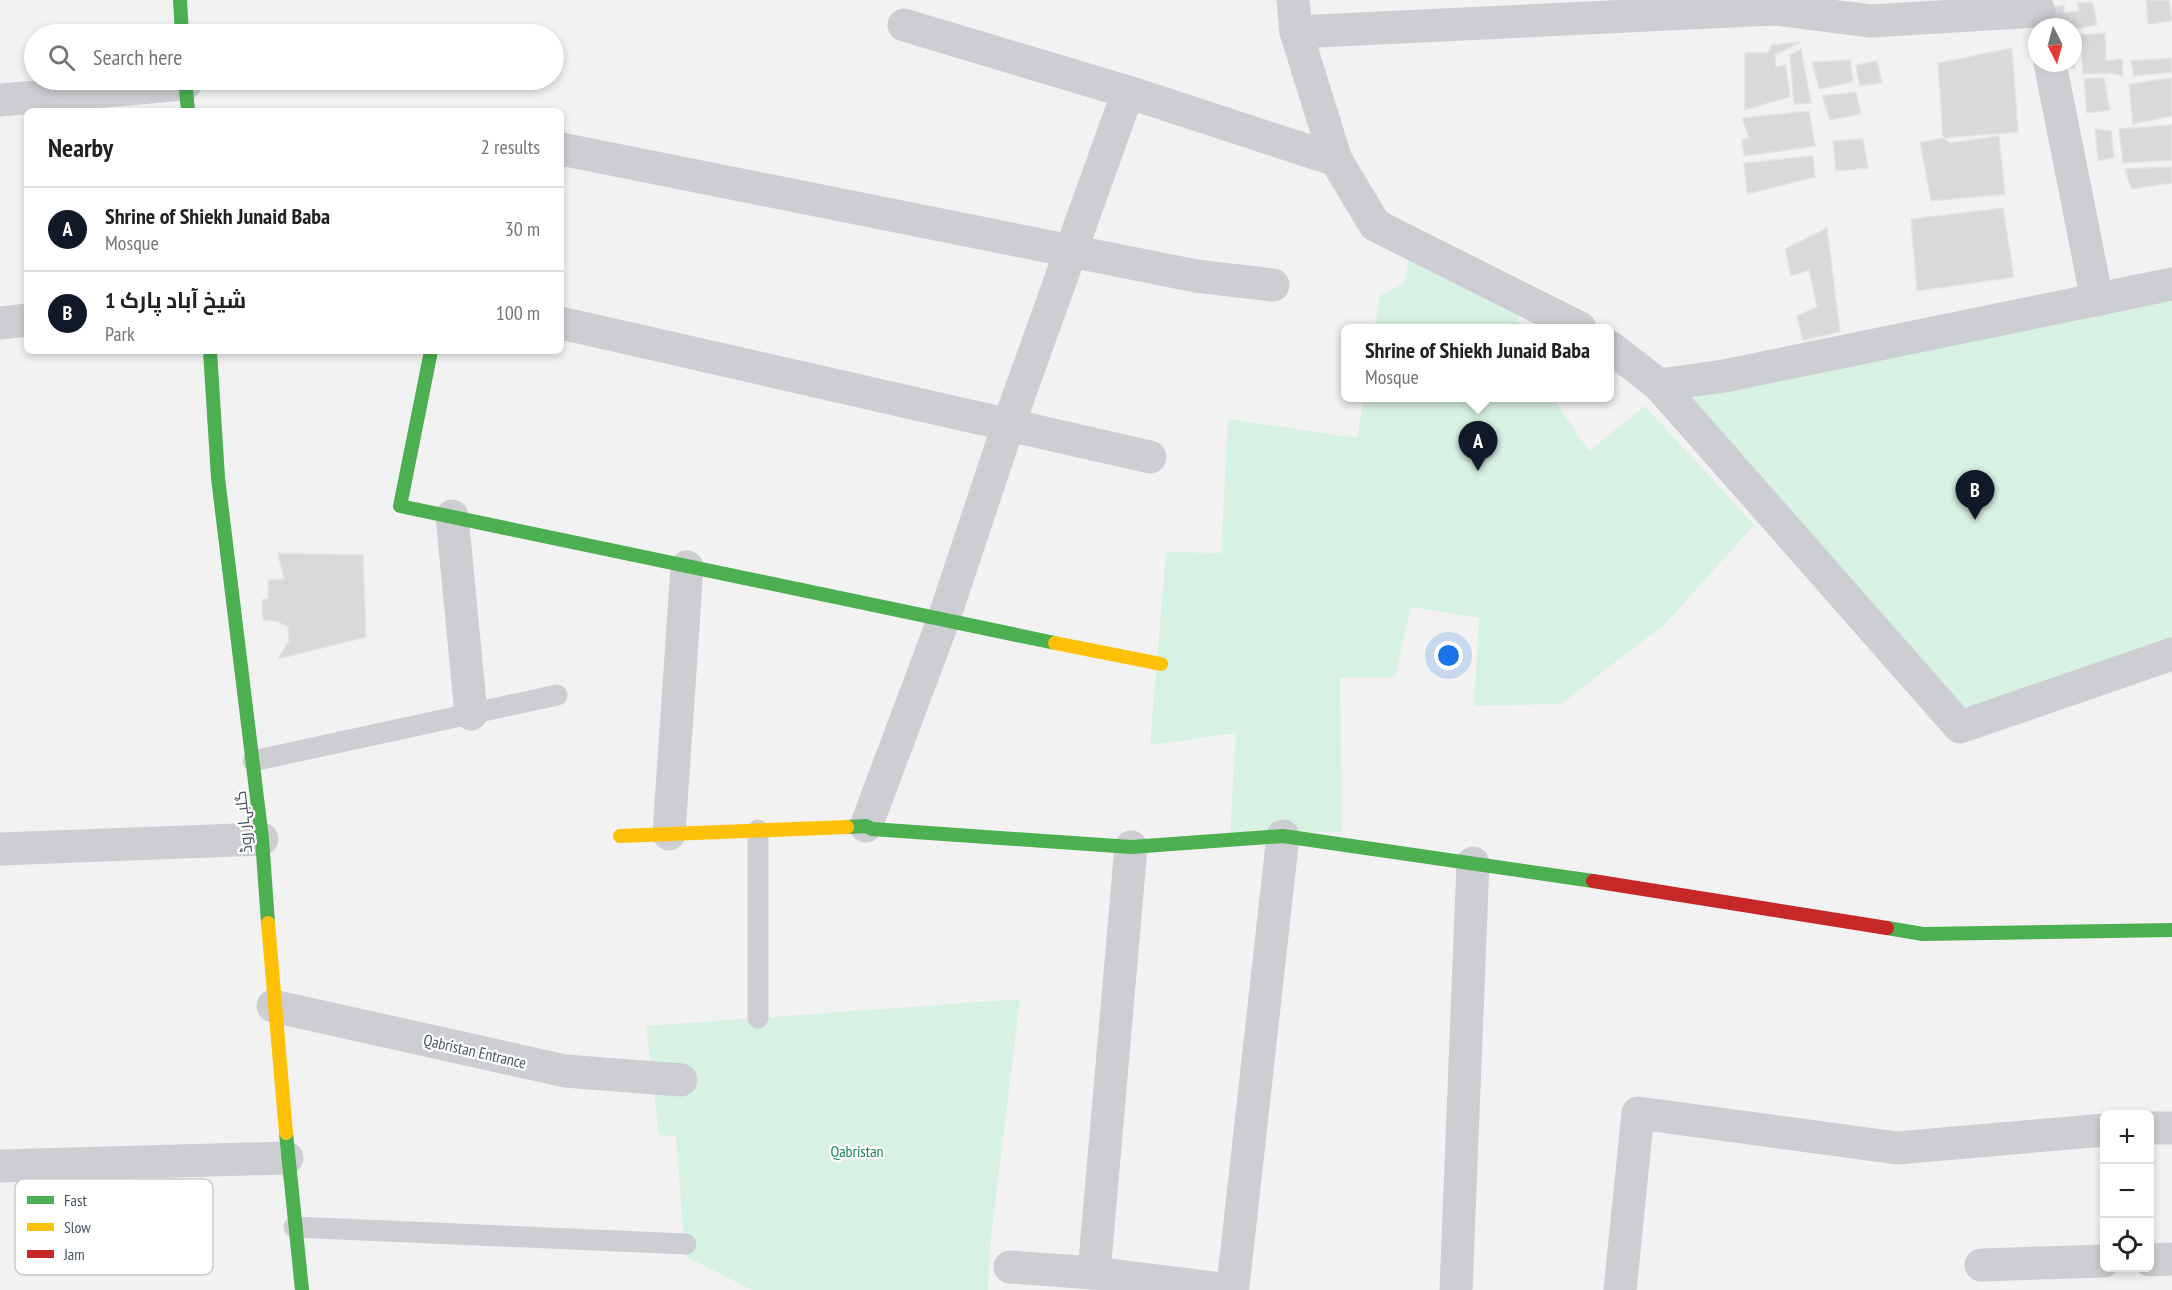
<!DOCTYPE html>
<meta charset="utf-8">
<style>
:root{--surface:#fff;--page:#f2f2f2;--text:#202124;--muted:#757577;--line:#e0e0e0;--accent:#111827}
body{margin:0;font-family:"PT Sans Narrow",Cairo,sans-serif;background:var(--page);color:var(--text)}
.controls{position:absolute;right:18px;bottom:18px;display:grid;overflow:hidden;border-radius:9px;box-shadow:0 3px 9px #0003}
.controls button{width:54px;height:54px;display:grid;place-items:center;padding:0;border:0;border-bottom:2px solid var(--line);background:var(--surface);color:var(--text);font:30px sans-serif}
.compass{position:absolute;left:2028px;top:18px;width:54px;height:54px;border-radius:50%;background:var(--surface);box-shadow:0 3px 9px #0003;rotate:174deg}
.you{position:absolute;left:1449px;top:656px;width:21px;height:21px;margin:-15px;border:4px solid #fff;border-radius:50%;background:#1a73e8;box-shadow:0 0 0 9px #1a73e833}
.badge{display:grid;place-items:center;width:39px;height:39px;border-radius:50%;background:var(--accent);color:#fff;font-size:20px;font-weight:700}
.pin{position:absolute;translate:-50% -50px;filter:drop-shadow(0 2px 3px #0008)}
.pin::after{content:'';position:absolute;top:32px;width:21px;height:18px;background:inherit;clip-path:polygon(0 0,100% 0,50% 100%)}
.popup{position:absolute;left:1341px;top:324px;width:273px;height:78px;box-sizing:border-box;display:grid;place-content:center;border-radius:9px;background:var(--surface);filter:drop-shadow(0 2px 4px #0005);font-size:20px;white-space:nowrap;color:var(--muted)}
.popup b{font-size:22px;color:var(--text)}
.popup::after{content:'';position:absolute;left:50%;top:100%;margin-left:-12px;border:12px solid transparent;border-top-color:var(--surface)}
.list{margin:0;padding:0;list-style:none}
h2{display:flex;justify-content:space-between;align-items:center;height:78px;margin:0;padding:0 24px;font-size:26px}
h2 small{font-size:20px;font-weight:400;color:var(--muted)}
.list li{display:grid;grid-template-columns:39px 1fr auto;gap:18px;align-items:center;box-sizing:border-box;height:84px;padding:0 24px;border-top:2px solid var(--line)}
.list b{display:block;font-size:22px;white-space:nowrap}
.list p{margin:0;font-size:20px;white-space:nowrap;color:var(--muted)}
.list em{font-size:20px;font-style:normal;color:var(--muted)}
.icon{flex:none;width:33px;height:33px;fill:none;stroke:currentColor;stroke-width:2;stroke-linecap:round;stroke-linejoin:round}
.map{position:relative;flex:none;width:2172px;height:1290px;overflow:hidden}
.search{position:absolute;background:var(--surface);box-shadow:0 3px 9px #0003;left:24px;top:24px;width:540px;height:66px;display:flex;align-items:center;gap:15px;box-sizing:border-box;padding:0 21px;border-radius:33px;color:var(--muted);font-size:22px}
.panel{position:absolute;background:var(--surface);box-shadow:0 3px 9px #0003;left:24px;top:108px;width:540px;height:246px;border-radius:9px}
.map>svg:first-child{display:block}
.green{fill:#d7f1e2}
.building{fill:#d9d9db;stroke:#e4e4e5;stroke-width:1.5}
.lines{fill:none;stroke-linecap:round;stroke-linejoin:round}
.lane{stroke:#ccced1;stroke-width:21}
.street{stroke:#ccced1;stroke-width:33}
.fast{stroke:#4caf50;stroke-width:14}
.slow{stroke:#ffc107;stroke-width:14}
.jam{stroke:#c62828;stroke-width:14}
.labels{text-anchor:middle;stroke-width:4.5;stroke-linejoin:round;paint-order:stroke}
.street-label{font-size:16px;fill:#485460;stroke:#fff}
.park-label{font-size:16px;fill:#158552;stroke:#fff}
.key{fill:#fff;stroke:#c8cccf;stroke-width:1.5}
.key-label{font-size:16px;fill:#485460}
</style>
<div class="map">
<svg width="2172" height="1290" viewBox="0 0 2172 1290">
<rect width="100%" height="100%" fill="#f3f2f2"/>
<g class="green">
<polygon points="1412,243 1530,303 1516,321 1526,328 1375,328 1380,295 1404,284"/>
<polygon points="2172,294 2172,654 1960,727 1659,385"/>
<polygon points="1364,398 1553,398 1589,451 1645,406 1754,525 1665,624 1561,704 1474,706 1479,618 1411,607 1395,677 1340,678 1342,832 1230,834 1236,733 1150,745 1166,552 1221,553 1228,419 1357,438"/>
<polygon points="1020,999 990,1246 988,1290 752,1290 685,1256 676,1136 659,1135 646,1026"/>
</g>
<g class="building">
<polygon points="2146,0 2169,0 2172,21 2148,24"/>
<polygon points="2093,2 2097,25 2073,29 2055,27 2050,8 2064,5 2064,13 2079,11 2078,3"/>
<polygon points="2105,33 2106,61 2122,59 2123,76 2112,73 2083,74 2080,35"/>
<polygon points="1800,42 1775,55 1776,67 1786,65 1790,97 1745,110 1745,53 1768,53 1772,45"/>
<polygon points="2073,43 2075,68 2060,69 2059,63 2073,63"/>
<polygon points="2012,48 2018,132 1943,138 1938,63"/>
<polygon points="1801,49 1811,103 1794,104 1790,55"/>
<polygon points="2172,58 2172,72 2134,76 2131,61"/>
<polygon points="1850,60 1853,82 1819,89 1812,62"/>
<polygon points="1877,61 1882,83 1859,86 1856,65"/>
<polygon points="2104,78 2110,110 2087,113 2084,79"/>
<polygon points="2172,78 2172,116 2133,124 2129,84"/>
<polygon points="1856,92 1861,114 1830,120 1822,96"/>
<polygon points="1809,111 1815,146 1744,156 1742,140 1749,138 1742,118"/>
<polygon points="2172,125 2172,160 2123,163 2119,129"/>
<polygon points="2095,129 2111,131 2114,157 2098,161"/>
<polygon points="1999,136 2005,194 1931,201 1920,142 1943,138 1950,143"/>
<polygon points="1863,139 1868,168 1836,171 1833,141"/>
<polygon points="1813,156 1815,177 1747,194 1744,163"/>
<polygon points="2172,167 2172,183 2131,189 2125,169"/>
<polygon points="2003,208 2014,277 1917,291 1911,219"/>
<polygon points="1827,228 1840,332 1803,340 1797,316 1817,307 1809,270 1791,276 1785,249"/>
<polygon points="278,553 363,555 366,637 278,659 289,641 288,627 276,621 263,620 262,600 268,598 268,580 284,579"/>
</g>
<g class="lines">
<g class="lane">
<polyline points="253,761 557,695"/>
<polyline points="758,830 758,1018"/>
<polyline points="294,1227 686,1244"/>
</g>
<g class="street">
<polyline points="1293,0 1296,32 1336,160"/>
<polyline points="904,25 1128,92 1336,160 1375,225 1580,328"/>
<polyline points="1296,32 1774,9 1871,21 2039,11"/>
<polyline points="2050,63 2097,300"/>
<polyline points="0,100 185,84"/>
<polyline points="561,149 1196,276 1273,285"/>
<polyline points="0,323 27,320"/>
<polyline points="561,323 1150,457"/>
<polyline points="1610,347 1659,385 1724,376 2172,284"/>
<polyline points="1659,385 1960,727 2172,654"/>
<polyline points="452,516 471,714"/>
<polyline points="866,826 943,621 1008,426 1128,92"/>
<polyline points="669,834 687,567"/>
<polyline points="0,849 262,839"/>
<polyline points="273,1006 565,1071 681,1080"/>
<polyline points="2150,1128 2172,1128"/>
<polyline points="0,1166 287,1158"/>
<polyline points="2150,1260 2172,1259"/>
<polyline points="1981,1265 2104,1261"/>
<polyline points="1010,1267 1094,1273 1222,1289 1233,1286 1283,836"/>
<polyline points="1094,1273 1131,847"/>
<polyline points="1456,1290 1473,863"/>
<polyline points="1620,1290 1638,1113 1897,1148 2104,1130"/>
</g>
<g class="fast">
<polyline points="180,0 182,34"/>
<polyline points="185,80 188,111"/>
<polyline points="210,351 218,478 262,839 268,923"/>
<polyline points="431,351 400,506 1055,643"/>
<polyline points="847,827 866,826 872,829 1131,847 1283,836 1593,881"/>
<polyline points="1887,928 1923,934 2172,930"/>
<polyline points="286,1133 302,1290"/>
</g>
<g class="slow">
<polyline points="1055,643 1161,664"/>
<polyline points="620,836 847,827"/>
<polyline points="268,923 286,1133"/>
</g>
<polyline class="jam" points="1593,881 1887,928"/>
</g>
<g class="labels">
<g class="street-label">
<text transform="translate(243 822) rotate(-96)" y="6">گلبہار روڈ</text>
<text transform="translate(475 1051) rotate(13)" y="6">Qabristan Entrance</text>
</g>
<g class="park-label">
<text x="857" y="1157">Qabristan</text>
</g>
</g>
<rect x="15" y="1179" width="198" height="96" rx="9" class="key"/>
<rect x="27" y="1196" width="27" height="8" fill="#4caf50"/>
<rect x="27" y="1223" width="27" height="8" fill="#ffc107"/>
<rect x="27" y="1250" width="27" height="8" fill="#c62828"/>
<g class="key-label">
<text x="64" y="1206">Fast</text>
<text x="64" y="1233">Slow</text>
<text x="64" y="1260">Jam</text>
</g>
</svg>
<div class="controls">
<button>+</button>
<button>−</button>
<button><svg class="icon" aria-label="locate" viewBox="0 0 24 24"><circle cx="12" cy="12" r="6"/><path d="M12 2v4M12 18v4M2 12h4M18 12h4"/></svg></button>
</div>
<svg class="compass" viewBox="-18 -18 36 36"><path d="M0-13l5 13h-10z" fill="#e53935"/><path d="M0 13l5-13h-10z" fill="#757577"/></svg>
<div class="you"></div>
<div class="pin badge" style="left:1478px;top:471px">A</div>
<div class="popup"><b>Shrine of Shiekh Junaid Baba</b>Mosque</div>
<div class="pin badge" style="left:1975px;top:520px">B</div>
<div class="search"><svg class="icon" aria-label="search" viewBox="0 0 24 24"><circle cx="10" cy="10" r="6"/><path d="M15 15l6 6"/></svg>Search here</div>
<section class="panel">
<h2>Nearby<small>2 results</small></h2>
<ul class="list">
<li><span class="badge">A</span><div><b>Shrine of Shiekh Junaid Baba</b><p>Mosque</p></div><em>30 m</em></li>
<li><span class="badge">B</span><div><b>شیخ آباد پارک 1</b><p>Park</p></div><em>100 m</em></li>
</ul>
</section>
</div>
